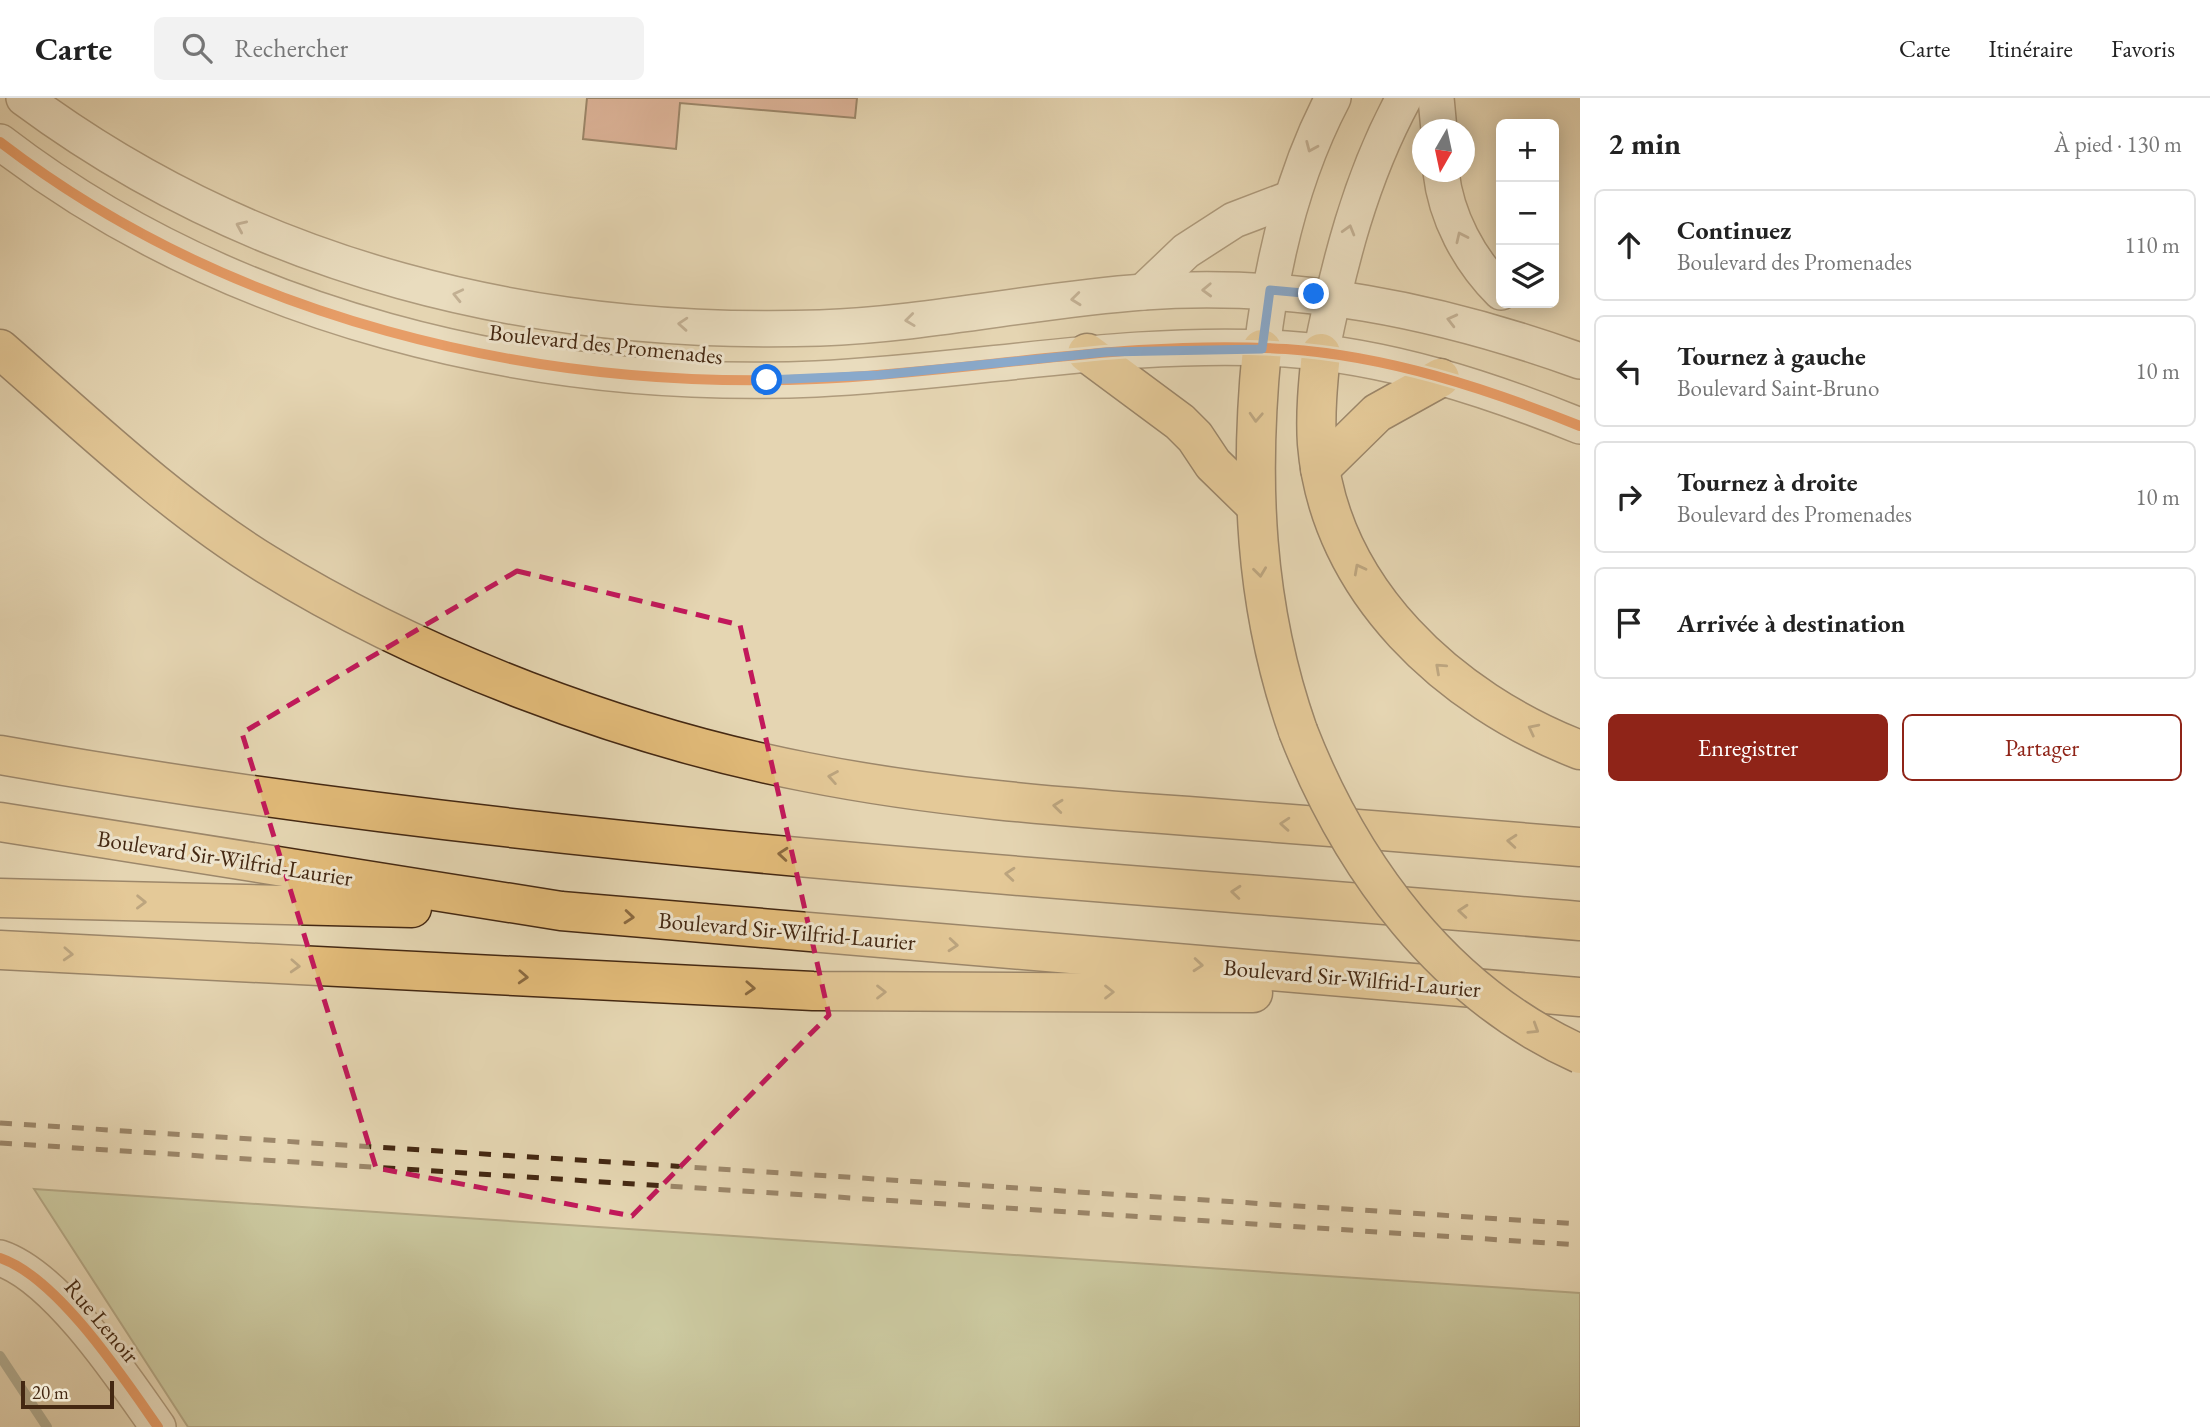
<!DOCTYPE html>
<html lang="fr">
<meta charset="utf-8">
<style>
:root{--surface:#fff;--page:#f2f2f2;--text:#222;--muted:#767676;--line:#e0e0e0;--accent:#8f2418}
body{margin:0;font-family:"EB Garamond",serif;background:var(--page);color:var(--text)}
.controls{position:absolute;right:21px;top:21px;display:grid;overflow:hidden;border-radius:10px;box-shadow:0 4px 18px #0003}
.controls button{width:63px;height:63px;display:grid;place-items:center;padding:0;border:0;border-bottom:2px solid var(--line);background:var(--surface);color:var(--text);font:35px sans-serif}
.compass{position:absolute;left:1412px;top:21px;width:63px;height:63px;border-radius:50%;background:var(--surface);box-shadow:0 4px 18px #0003;rotate:189deg}
.scale{position:absolute;left:21px;bottom:18px;width:93px;box-sizing:border-box;padding-left:7px;border:4px solid #442812;border-top:0;font-size:19px;line-height:24px;white-space:nowrap;color:#442812;-webkit-text-stroke:5px #eee4cd;paint-order:stroke}
.stop{position:absolute;width:21px;height:21px;margin:-16px;border:5px solid #1a73e8;border-radius:50%;background:#fff}
.stop.end{background:#1a73e8;border-color:#fff;box-shadow:0 2px 7px #0008}
.list{margin:0;padding:0;list-style:none}
h2{display:flex;justify-content:space-between;align-items:center;height:91px;margin:0;padding:0 28px;font-size:30px}
h2 small{font-size:23px;font-weight:400;color:var(--muted)}
.list li{display:grid;grid-template-columns:46px 1fr auto;gap:21px;align-items:center;box-sizing:border-box;height:112px;margin:0 14px 14px;padding:0 14px;border:2px solid var(--line);border-radius:10px}
.list b{display:block;font-size:26px;white-space:nowrap}
.list p{margin:0;font-size:23px;white-space:nowrap;color:var(--muted)}
.list em{font-size:23px;font-style:normal;color:var(--muted)}
.actions{display:flex;gap:14px;padding:21px 28px}
.actions a{flex:1;padding:16px 0;border:2px solid var(--accent);border-radius:10px;text-align:center;font-size:24px;color:var(--accent)}
.actions .main{background:var(--accent);color:#fff}
.icon{flex:none;width:38px;height:38px;fill:none;stroke:currentColor;stroke-width:2;stroke-linecap:round;stroke-linejoin:round}
.map{position:relative;flex:none;width:1580px;height:1329px;overflow:hidden}
header{display:flex;align-items:center;gap:42px;box-sizing:border-box;height:98px;padding:0 35px;background:var(--surface);border-bottom:2px solid var(--line)}
header strong{font-size:33px}
nav{display:flex;gap:38px;margin-inline-start:auto;font-size:24px}
.search{width:490px;height:63px;background:var(--page);display:flex;align-items:center;gap:18px;box-sizing:border-box;padding:0 24px;border-radius:10px;color:var(--muted);font-size:26px}
main{display:flex}
aside{flex:1;background:var(--surface)}
.map>svg:first-child{display:block}
.grass{fill:#b0be8f;stroke:#7a7350;stroke-width:2}
.lines{fill:none;stroke-linecap:round;stroke-linejoin:round}
.stream{stroke:#757f6e;stroke-width:10}
.building{fill:#d28d7a;stroke:#442812;stroke-width:2}
.minor-casing{stroke:#6c543a;stroke-width:38}
.highway-casing{stroke:#442812;stroke-width:41}
.minor{stroke:#eee4cd;stroke-width:35}
.highway{stroke:#e2bb79;stroke-width:38}
.rail{stroke:#442812;stroke-width:5;stroke-dasharray:12 12;stroke-linecap:butt}
.highway-bridge-casing{stroke:#442812;stroke-width:41;stroke-linecap:butt}
.highway-bridge{stroke:#e2bb79;stroke-width:38}
.cycleway-casing{stroke:#eee4cd;stroke-width:15}
.cycleway{stroke:#e8590c;stroke-width:10}
.oneway{stroke:#998670}
.oneway2{stroke:#8b6a40}
.route{stroke:#1a73e8;stroke-width:9}
.marked{fill:none;stroke:#c2185b;stroke-width:5;stroke-dasharray:14 9;stroke-linejoin:round}
.labels{text-anchor:middle;stroke-width:6;stroke-linejoin:round;paint-order:stroke}
.street-label{font-size:23px;fill:#442812;stroke:#eee4cd}
</style>
<header>
<strong>Carte</strong>
<div class="search"><svg class="icon" aria-label="search" viewBox="0 0 24 24"><circle cx="10" cy="10" r="6"/><path d="M15 15l6 6"/></svg>Rechercher</div>
<nav><a>Carte</a><a>Itinéraire</a><a>Favoris</a></nav>
</header>
<main>
<div class="map">
<svg width="1580" height="1329" viewBox="0 0 1580 1329">
<rect width="100%" height="100%" fill="#e5d6b2"/>
<filter id="stains"><feTurbulence type="fractalNoise" baseFrequency=".00286" numOctaves="4"/><feColorMatrix values="0 0 0 0 .2 0 0 0 0 .09 0 0 0 0 .02 0 0 0 .5 -.17"/></filter>
<radialGradient id="worn" r=".72"><stop offset=".6" stop-color="#630" stop-opacity="0"/><stop offset="1" stop-color="#630" stop-opacity=".3"/></radialGradient>
<polygon class="grass" points="34,1091 1580,1195 1580,1329 188,1329"/>
<g class="lines">
<polyline class="stream" points="0,1258 47,1329"/>
</g>
<polygon class="building" points="587,0 857,0 855,20 680,5 676,51 583,41"/>
<g class="lines">
<g class="minor-casing">
<g id="minor">
<path d="M24,0C256,172 533,239 820,230C928,226 1035,202 1143,194C1295,183 1438,212 1580,263"/>
<polyline points="1436,0 1439,32"/>
<path d="M0,44C229,220 531,293 816,281C973,274 1128,241 1286,251C1387,258 1486,290 1580,328"/>
<path d="M1441,74C1446,119 1469,162 1501,194"/>
<polyline points="1143,194 1186,153 1234,122 1292,100"/>
<path d="M1262,251C1272,164 1292,78 1333,0"/>
<path d="M1321,255C1339,166 1360,81 1404,0"/>
<path d="M0,1160C57,1179 123,1279 158,1329"/>
</g>
</g>
<g class="highway-casing">
<g id="highway">
<path d="M0,251C85,325 169,406 266,466C421,562 626,639 806,674C932,699 1060,709 1188,718C1319,728 1449,738 1580,749"/>
<path d="M1262,251C1249,382 1254,508 1298,633"/>
<polyline points="1087,255 1180,324 1195,339 1213,366 1254,406"/>
<path d="M1321,255C1318,285 1315,316 1317,346C1329,492 1450,602 1580,652"/>
<polyline points="1320,371 1377,315 1440,280"/>
<path d="M0,657C522,750 1052,778 1580,823"/>
<polyline points="0,724 561,813 1580,899"/>
<polyline points="0,800 412,810"/>
<polyline points="0,852 813,893 1253,895"/>
</g>
</g>
<use href="#minor" class="minor"/>
<use href="#highway" class="highway"/>
<g class="rail">
<polyline points="0,1025 1580,1126"/>
<polyline points="0,1045 1580,1147"/>
</g>
<g class="highway-bridge-casing">
<path id="highway-bridge" d="M1298,633C1351,769 1444,895 1580,956"/>
</g>
<use href="#highway-bridge" class="highway-bridge"/>
<g class="cycleway-casing">
<g id="cycleway">
<path d="M0,44C229,220 531,293 816,281C973,274 1128,241 1286,251C1387,258 1486,290 1580,328"/>
<path d="M0,1160C57,1179 123,1279 158,1329"/>
</g>
</g>
<use href="#cycleway" class="cycleway"/>
</g>
<defs><path id="oneway-chevron" d="M-2-3.5L2.5 0L-2 3.5" fill="none" stroke-width="1.6" stroke-linecap="round" stroke-linejoin="round" transform="scale(1.75)"/></defs>
<g class="oneway">
<use href="#oneway-chevron" transform="translate(1311 49) rotate(113)"/>
<use href="#oneway-chevron" transform="translate(241 128) rotate(-156)"/>
<use href="#oneway-chevron" transform="translate(1349 132) rotate(-74)"/>
<use href="#oneway-chevron" transform="translate(1461 139) rotate(-115)"/>
<use href="#oneway-chevron" transform="translate(1207 192) rotate(178)"/>
<use href="#oneway-chevron" transform="translate(458 197) rotate(-167)"/>
<use href="#oneway-chevron" transform="translate(1076 201) rotate(174)"/>
<use href="#oneway-chevron" transform="translate(910 222) rotate(173)"/>
<use href="#oneway-chevron" transform="translate(1452 222) rotate(-166)"/>
<use href="#oneway-chevron" transform="translate(683 226) rotate(-176)"/>
</g>
<g class="oneway2">
<use href="#oneway-chevron" transform="translate(1256 319) rotate(93)"/>
<use href="#oneway-chevron" transform="translate(1359 471) rotate(-118)"/>
<use href="#oneway-chevron" transform="translate(1260 474) rotate(83)"/>
<use href="#oneway-chevron" transform="translate(1440 570) rotate(-138)"/>
<use href="#oneway-chevron" transform="translate(1533 631) rotate(-153)"/>
<use href="#oneway-chevron" transform="translate(833 679) rotate(-170)"/>
<use href="#oneway-chevron" transform="translate(1058 708) rotate(-174)"/>
<use href="#oneway-chevron" transform="translate(1285 726) rotate(-176)"/>
<use href="#oneway-chevron" transform="translate(1512 743) rotate(-175)"/>
<use href="#oneway-chevron" transform="translate(783 756) rotate(-175)"/>
<use href="#oneway-chevron" transform="translate(1010 776) rotate(-175)"/>
<use href="#oneway-chevron" transform="translate(1236 794) rotate(-175)"/>
<use href="#oneway-chevron" transform="translate(141 804) rotate(1)"/>
<use href="#oneway-chevron" transform="translate(1463 813) rotate(-175)"/>
<use href="#oneway-chevron" transform="translate(629 819) rotate(5)"/>
<use href="#oneway-chevron" transform="translate(953 847) rotate(5)"/>
<use href="#oneway-chevron" transform="translate(68 856) rotate(3)"/>
<use href="#oneway-chevron" transform="translate(1198 867) rotate(5)"/>
<use href="#oneway-chevron" transform="translate(295 868) rotate(3)"/>
<use href="#oneway-chevron" transform="translate(523 879) rotate(3)"/>
<use href="#oneway-chevron" transform="translate(750 890) rotate(3)"/>
<use href="#oneway-chevron" transform="translate(881 894)"/>
<use href="#oneway-chevron" transform="translate(1109 894)"/>
<use href="#oneway-chevron" transform="translate(1534 931) rotate(32)"/>
</g>
<g class="lines">
<polyline class="route" points="767,282 879,277 1107,254 1262,251 1270,192 1314,196"/>
</g>
<path d="M0 0H1580V1329H0ZM517,473L740,527L829,917L632,1118L376,1070L242,635Z" fill="#e5d6b2" fill-opacity=".55" fill-rule="evenodd"/>
<path class="marked" d="M517,473L740,527L829,917L632,1118L376,1070L242,635Z"/>
<g class="labels">
<g class="street-label">
<text transform="translate(606 246) rotate(6)" y="8">Boulevard des Promenades</text>
<text transform="translate(225 760) rotate(9)" y="8">Boulevard Sir-Wilfrid-Laurier</text>
<text transform="translate(787 833) rotate(5)" y="8">Boulevard Sir-Wilfrid-Laurier</text>
<text transform="translate(1352 880) rotate(5)" y="8">Boulevard Sir-Wilfrid-Laurier</text>
<text transform="translate(102 1223) rotate(50)" y="8">Rue Lenoir</text>
</g>
</g>
<rect width="100%" height="100%" filter="url(#stains)"/>
<rect width="100%" height="100%" fill="url(#worn)"/>
</svg>
<div class="controls">
<button>+</button>
<button>−</button>
<button><svg class="icon" aria-label="layers" viewBox="0 0 24 24"><path d="M12 4l9 5-9 5-9-5zM3 14l9 5 9-5"/></svg></button>
</div>
<svg class="compass" viewBox="-18 -18 36 36"><path d="M0-13l5 13h-10z" fill="#e53935"/><path d="M0 13l5-13h-10z" fill="#767676"/></svg>
<div class="scale">20 m</div>
<div class="stop" style="left:767px;top:282px"></div>
<div class="stop end" style="left:1314px;top:196px"></div>
</div>
<aside>
<h2>2 min<small>À pied · 130 m</small></h2>
<ul class="list">
<li><svg class="icon" aria-label="ahead" viewBox="0 0 24 24"><path d="M12 20V5M6 11l6-6 6 6"/></svg><div><b>Continuez</b><p>Boulevard des Promenades</p></div><em>110 m</em></li>
<li><svg class="icon" aria-label="left" viewBox="0 0 24 24"><path d="M17 20v-9H6M10 6l-5 5 5 5"/></svg><div><b>Tournez à gauche</b><p>Boulevard Saint-Bruno</p></div><em>10 m</em></li>
<li><svg class="icon" aria-label="right" viewBox="0 0 24 24"><path d="M7 20v-9h11M14 6l5 5-5 5"/></svg><div><b>Tournez à droite</b><p>Boulevard des Promenades</p></div><em>10 m</em></li>
<li><svg class="icon" aria-label="arrive" viewBox="0 0 24 24"><path d="M6 21V4h12l-3 4 3 4H6"/></svg><div><b>Arrivée à destination</b></div></li>
</ul>
<div class="actions"><a class="main">Enregistrer</a><a>Partager</a></div>
</aside>
</main>
